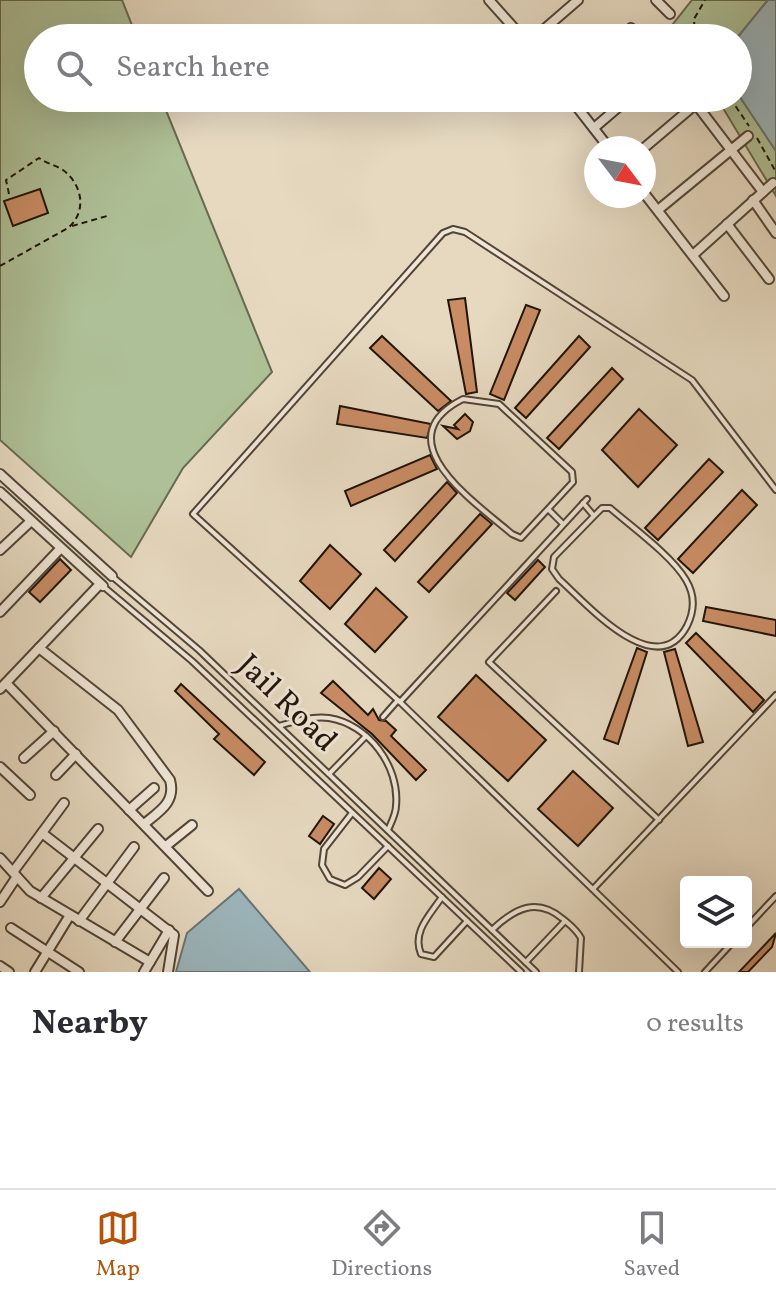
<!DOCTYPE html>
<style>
:root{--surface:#fff;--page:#f2f2f3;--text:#2b2b33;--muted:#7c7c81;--line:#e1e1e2;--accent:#b45309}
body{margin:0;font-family:Vollkorn,serif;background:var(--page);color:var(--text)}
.controls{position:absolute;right:24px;bottom:24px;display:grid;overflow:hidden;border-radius:8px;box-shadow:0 8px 32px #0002}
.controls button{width:72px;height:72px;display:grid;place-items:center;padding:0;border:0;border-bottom:2px solid var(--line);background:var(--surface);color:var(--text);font:40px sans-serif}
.compass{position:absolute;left:584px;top:136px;width:72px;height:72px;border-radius:50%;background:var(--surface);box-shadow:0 8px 32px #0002;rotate:122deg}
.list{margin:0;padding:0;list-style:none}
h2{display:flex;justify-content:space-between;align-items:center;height:104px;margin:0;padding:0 32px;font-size:34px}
h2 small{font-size:26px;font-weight:400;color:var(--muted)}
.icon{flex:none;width:44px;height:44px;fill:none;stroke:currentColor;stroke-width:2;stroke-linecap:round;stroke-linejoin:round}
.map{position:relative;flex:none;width:776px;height:972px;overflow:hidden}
.search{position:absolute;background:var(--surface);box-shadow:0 8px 32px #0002;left:24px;right:24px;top:24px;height:88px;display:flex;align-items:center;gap:20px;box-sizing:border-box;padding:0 28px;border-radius:44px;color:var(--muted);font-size:30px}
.sheet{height:216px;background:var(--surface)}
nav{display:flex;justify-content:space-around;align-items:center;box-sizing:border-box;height:112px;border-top:2px solid var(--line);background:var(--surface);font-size:22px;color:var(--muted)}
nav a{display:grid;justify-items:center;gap:4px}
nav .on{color:var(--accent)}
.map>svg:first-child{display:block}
.green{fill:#aec097;stroke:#676a50;stroke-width:2}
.water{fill:#9cb7be;stroke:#6a7676;stroke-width:2}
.building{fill:#c98c64;stroke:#201409;stroke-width:2}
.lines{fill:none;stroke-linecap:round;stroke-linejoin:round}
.service-casing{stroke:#524537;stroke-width:8}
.minor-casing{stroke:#524537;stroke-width:12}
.path{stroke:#201409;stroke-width:2;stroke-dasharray:6 4;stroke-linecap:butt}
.service{stroke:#efe6d6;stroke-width:4}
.minor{stroke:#efe6d6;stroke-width:8}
.labels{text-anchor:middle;stroke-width:6;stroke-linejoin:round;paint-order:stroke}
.street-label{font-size:32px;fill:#201409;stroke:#efe6d6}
</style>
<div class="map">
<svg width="776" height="972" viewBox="0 0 776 972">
<rect width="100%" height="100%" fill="#e6d9c0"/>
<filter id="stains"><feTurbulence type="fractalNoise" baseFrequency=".0025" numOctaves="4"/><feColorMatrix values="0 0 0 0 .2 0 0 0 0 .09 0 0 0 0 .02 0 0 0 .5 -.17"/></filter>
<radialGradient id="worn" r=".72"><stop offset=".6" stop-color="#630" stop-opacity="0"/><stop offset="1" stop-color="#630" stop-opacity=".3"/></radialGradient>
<g class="green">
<polygon points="0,0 122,0 137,38 38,38 38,98 161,98 272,372 183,468 131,557 0,440"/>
<polygon points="692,0 768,0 737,38 675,38 669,29"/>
<polygon points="738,94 776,151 776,196 717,98 738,98"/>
</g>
<g class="water">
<polygon points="768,0 776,0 776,151 738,94 737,38"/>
<polygon points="239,889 310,972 176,972 187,933"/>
</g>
<g class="building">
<polygon points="40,189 48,213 13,226 4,201"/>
<polygon points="465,298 477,392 466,394 448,300"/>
<polygon points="526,305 540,310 504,400 490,394"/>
<polygon points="382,336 451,401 438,411 370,348"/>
<polygon points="579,336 590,347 526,418 515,408"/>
<polygon points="612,368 623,379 559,449 547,438"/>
<polygon points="340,406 431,424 427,438 337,424"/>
<polygon points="639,409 677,445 638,487 602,450"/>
<polygon points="465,414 473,422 470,431 457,439 443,426 458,429 454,425"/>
<polygon points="430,455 437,469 351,506 345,491"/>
<polygon points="709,459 723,472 658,540 645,528"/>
<polygon points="447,482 457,493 395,561 384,550"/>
<polygon points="742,490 757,505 693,573 678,559"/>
<polygon points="480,514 492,524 429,592 418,582"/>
<polygon points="330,545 361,574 330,609 300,581"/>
<polygon points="60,559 71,570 40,602 29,592"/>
<polygon points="538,560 545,567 515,600 507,593"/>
<polygon points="376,588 407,617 375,652 345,624"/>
<polygon points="706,607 776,620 776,636 703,621"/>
<polygon points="696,633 764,700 753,712 686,643"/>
<polygon points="637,648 647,652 618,744 604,739"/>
<polygon points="675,649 703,742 688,746 664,652"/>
<polygon points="476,675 546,740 508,781 438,717"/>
<polygon points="333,681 368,715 373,709 379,720 386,721 396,730 391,736 426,770 416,780 372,734 321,693"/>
<polygon points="181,684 265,762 254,775 214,739 219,734 175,691"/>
<polygon points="573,771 613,808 578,846 538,809"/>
<polygon points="323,816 334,824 320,844 309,836"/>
<polygon points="379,868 391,879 374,899 362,888"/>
<polygon points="776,933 772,947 748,972 739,972"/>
</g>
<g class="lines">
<g class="service-casing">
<g id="service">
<path d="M583,503L594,516L602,508H610C632,527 672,556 686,580C695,595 695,610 687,626C656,684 586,603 559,579L552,569L554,557L594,516"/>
<path d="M548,509L573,482L572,472L499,404L463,399C382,440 476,503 512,534L521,538L548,509L563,524"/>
<polyline points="114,578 199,650 536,972"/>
<polyline points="104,587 192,661 521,972"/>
<polyline points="556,591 489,662 659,820"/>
<polyline points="400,702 587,499"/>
<polyline points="383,717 398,700"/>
<path d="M279,726C295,721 312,716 329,718C368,724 400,766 396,806C396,814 391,823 388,830"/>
<polyline points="329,774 366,736"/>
<polyline points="352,813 324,849 322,865 330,879 345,885 358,877 388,846"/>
<polyline points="594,888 776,695"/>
<path d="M442,897C429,916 412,932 421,954L434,957L467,921"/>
<polyline points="746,928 776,896"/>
<path d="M492,930C515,908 537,897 563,919C570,925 576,929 581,938L579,972"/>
<polyline points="526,962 565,921"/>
<polyline points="678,972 400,702 193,514 443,233 453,229 465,232 692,380 776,490"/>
<polyline points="705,972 733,942"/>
</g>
</g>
<g class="minor-casing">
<g id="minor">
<polyline points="489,0 523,38"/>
<polyline points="656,0 670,14"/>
<polyline points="534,38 578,0"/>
<polyline points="619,38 631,28"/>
<polyline points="570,98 609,148"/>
<polyline points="696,104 763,192"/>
<polyline points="594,128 629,98"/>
<polyline points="644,148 703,98"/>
<polyline points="644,193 724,296"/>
<polyline points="753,200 776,233"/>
<polyline points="658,210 748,136"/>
<polyline points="727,224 769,279"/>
<polyline points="693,255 773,183"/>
<polyline points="0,474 112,576"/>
<polyline points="0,492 103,586"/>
<polyline points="0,550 31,521"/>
<polyline points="0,612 60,549"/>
<path d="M39,648L118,710L170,780C176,802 160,811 144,824"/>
<polyline points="6,683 208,891"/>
<polyline points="0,689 100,584"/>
<polyline points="24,758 54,731"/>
<polyline points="0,767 30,795"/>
<polyline points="56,775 76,754"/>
<polyline points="129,810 154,788"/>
<polyline points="42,833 174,935 168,972"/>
<polyline points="166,846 192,825"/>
<polyline points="0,858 30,891 150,962"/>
<polyline points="13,872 64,803"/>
<polyline points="41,898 98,829"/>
<polyline points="0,902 16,878"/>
<polyline points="79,921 134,847"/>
<polyline points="11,928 79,972"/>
<polyline points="115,942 164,878"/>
<polyline points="0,966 9,972"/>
<polyline points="35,972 70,915"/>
<polyline points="144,972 169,930"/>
</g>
</g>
<g class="path">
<polyline points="695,38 694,19 705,0"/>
<polyline points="730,98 749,126"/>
<polyline points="757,138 776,172"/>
<polyline points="72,226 107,216"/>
<path d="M0,266L68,228C87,212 83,185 63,170C55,165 46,163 39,158L6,180L9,194"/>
</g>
<use href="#service" class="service"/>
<use href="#minor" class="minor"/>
</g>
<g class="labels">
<g class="street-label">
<text transform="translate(288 702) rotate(44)" y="11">Jail Road</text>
</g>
</g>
<rect width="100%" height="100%" filter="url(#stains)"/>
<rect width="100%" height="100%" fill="url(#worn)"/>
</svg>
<div class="controls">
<button><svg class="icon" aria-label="layers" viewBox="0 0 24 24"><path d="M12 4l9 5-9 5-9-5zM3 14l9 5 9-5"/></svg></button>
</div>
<svg class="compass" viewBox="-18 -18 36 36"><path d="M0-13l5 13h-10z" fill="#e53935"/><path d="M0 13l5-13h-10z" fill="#7c7c81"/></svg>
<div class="search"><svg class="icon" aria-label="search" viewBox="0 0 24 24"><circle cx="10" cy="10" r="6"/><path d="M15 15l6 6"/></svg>Search here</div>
</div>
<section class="sheet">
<h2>Nearby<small>0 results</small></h2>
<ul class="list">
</ul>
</section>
<nav>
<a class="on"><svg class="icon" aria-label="map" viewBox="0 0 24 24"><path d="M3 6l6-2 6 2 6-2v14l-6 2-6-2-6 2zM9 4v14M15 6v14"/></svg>Map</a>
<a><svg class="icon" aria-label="directions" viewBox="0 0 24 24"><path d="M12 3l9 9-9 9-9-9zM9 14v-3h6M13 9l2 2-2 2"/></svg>Directions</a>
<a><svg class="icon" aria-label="saved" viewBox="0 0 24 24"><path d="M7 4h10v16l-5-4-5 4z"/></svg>Saved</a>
</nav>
